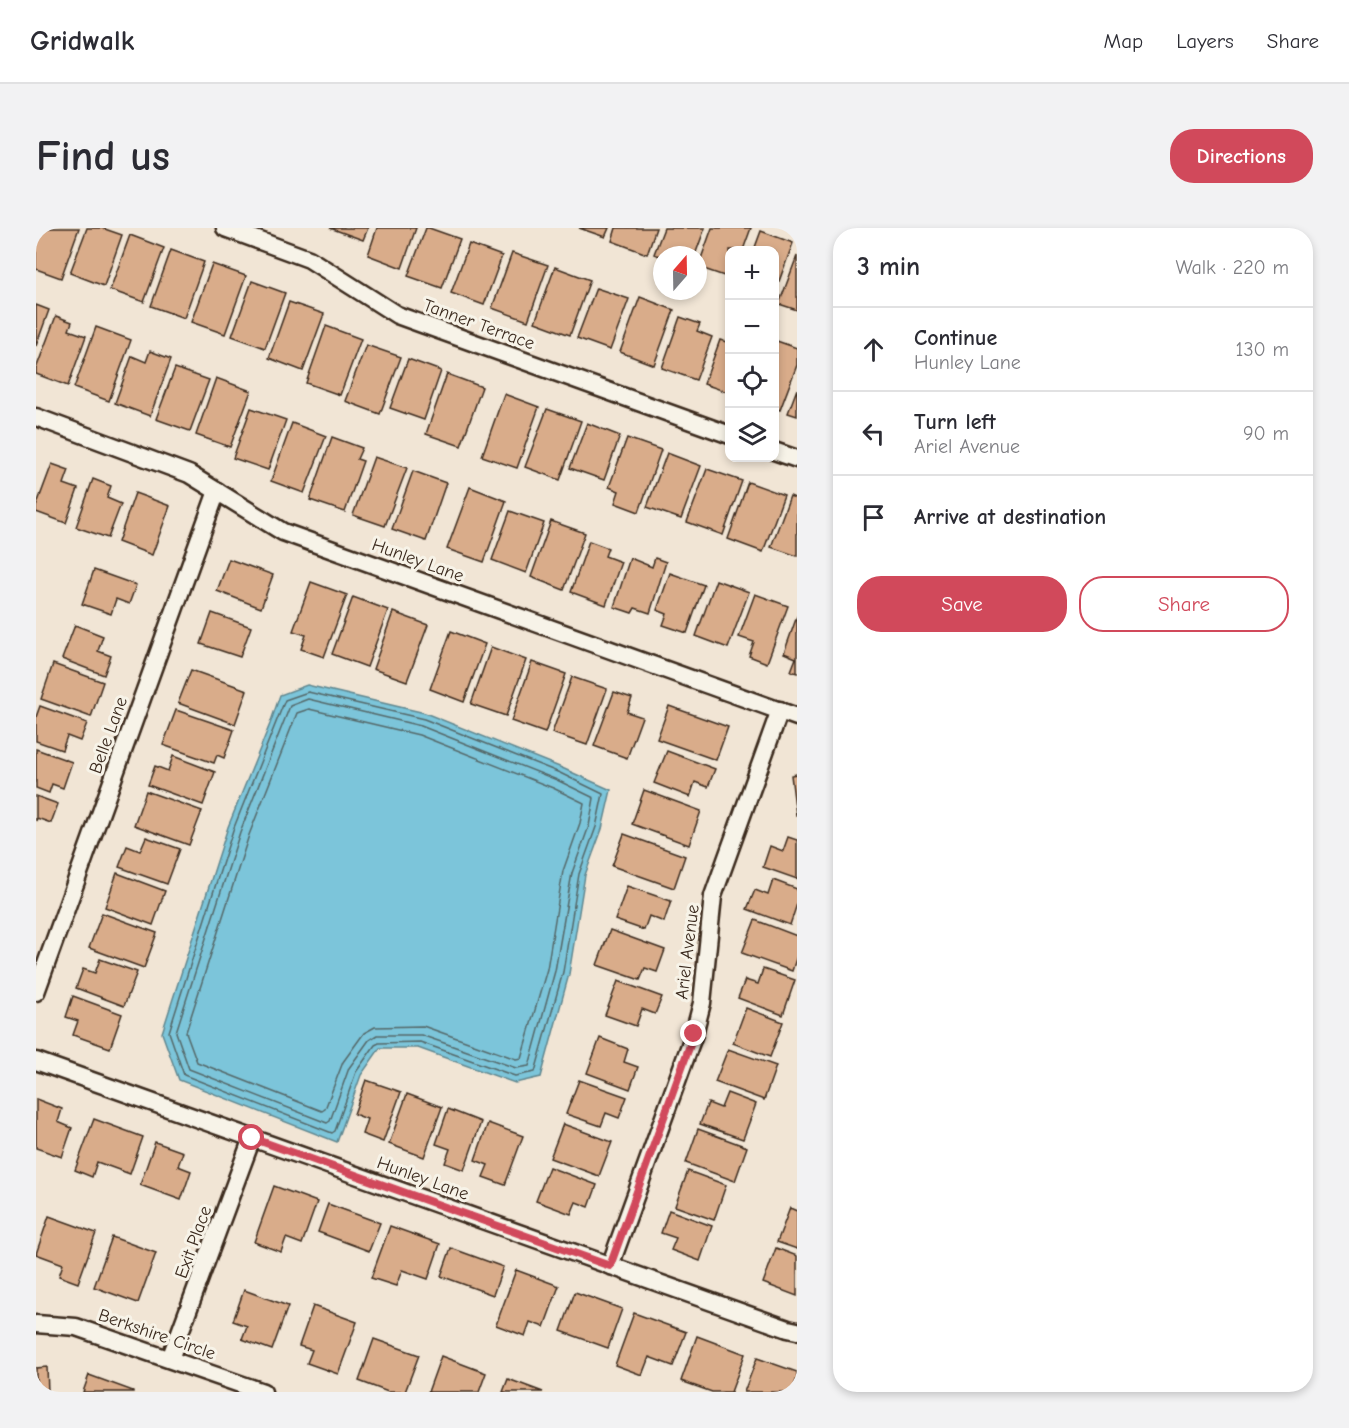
<!DOCTYPE html>
<meta charset="utf-8">
<style>
:root{--surface:#fff;--page:#f2f2f3;--text:#2b2b33;--muted:#7c7c81;--line:#e1e1e2;--accent:#d1495b}
body{margin:0;font-family:"Comic Neue",sans-serif;background:var(--page);color:var(--text)}
.controls{position:absolute;right:18px;top:18px;display:grid;overflow:hidden;border-radius:12px;box-shadow:0 3px 9px #0003}
.controls button{width:54px;height:54px;display:grid;place-items:center;padding:0;border:0;border-bottom:2px solid var(--line);background:var(--surface);color:var(--text);font:30px sans-serif}
.compass{position:absolute;left:617px;top:18px;width:54px;height:54px;border-radius:50%;background:var(--surface);box-shadow:0 3px 9px #0003;rotate:20deg}
.stop{position:absolute;width:18px;height:18px;margin:-14px;border:4px solid #d1495b;border-radius:50%;background:#fff}
.stop.end{background:#d1495b;border-color:#fff;box-shadow:0 2px 6px #0008}
.list{margin:0;padding:0;list-style:none}
h2{display:flex;justify-content:space-between;align-items:center;height:78px;margin:0;padding:0 24px;font-size:26px}
h2 small{font-size:20px;font-weight:400;color:var(--muted)}
.list li{display:grid;grid-template-columns:39px 1fr auto;gap:18px;align-items:center;box-sizing:border-box;height:84px;padding:0 24px;border-top:2px solid var(--line)}
.list b{display:block;font-size:22px;white-space:nowrap}
.list p{margin:0;font-size:20px;white-space:nowrap;color:var(--muted)}
.list em{font-size:20px;font-style:normal;color:var(--muted)}
.actions{display:flex;gap:12px;padding:18px 24px}
.actions a{flex:1;padding:14px 0;border:2px solid var(--accent);border-radius:24px;text-align:center;font-size:21px;color:var(--accent)}
.actions .main{background:var(--accent);color:#fff}
.icon{flex:none;width:33px;height:33px;fill:none;stroke:currentColor;stroke-width:2;stroke-linecap:round;stroke-linejoin:round}
.map{position:relative;flex:none;width:761px;height:1164px;overflow:hidden;border-radius:24px}
header{display:flex;align-items:center;gap:36px;box-sizing:border-box;height:84px;padding:0 30px;background:var(--surface);border-bottom:2px solid var(--line)}
header strong{font-size:28px}
nav{display:flex;gap:33px;margin-inline-start:auto;font-size:21px}
.intro{display:flex;align-items:center;justify-content:space-between;box-sizing:border-box;height:144px;padding:0 36px}
h1{margin:0;font-size:42px}
.button{padding:15px 27px;border-radius:24px;background:var(--accent);color:#fff;font-size:21px;font-weight:700}
main{display:flex;gap:36px;padding:0 36px}
aside{flex:1;background:var(--surface);border-radius:24px;box-shadow:0 3px 9px #0003}
.map>svg:first-child{display:block}
.water{fill:#7bc5da;stroke:#61878f;stroke-width:1.5}
.lines{fill:none;stroke-linecap:round;stroke-linejoin:round}
.shore{stroke:#556869;stroke-width:1.5}
.building{fill:#d9ac8a;stroke:#3b2a1e;stroke-width:1.5}
.minor-casing{stroke:#3b2a1e;stroke-width:21}
.minor{stroke:#f7f3e8;stroke-width:16}
.route{stroke:#d1495b;stroke-width:8}
.labels{text-anchor:middle;stroke-width:6;stroke-linejoin:round;paint-order:stroke}
.street-label{font-size:18px;fill:#3b2a1e;stroke:#f7f3e8}
</style>
<header>
<strong>Gridwalk</strong>
<nav><a>Map</a><a>Layers</a><a>Share</a></nav>
</header>
<div class="intro"><h1>Find us</h1><a class="button">Directions</a></div>
<main>
<div class="map">
<svg width="761" height="1164" viewBox="0 0 761 1164">
<rect width="100%" height="100%" fill="#f1e5d5"/>
<filter id="ink" filterUnits="userSpaceOnUse"><feTurbulence type="fractalNoise" baseFrequency=".0167" numOctaves="2"/><feDisplacementMap in="SourceGraphic" scale="12" xChannelSelector="R" yChannelSelector="G"/><feConvolveMatrix kernelMatrix="1 2 1 2 8 2 1 2 1" color-interpolation-filters="sRGB"/></filter>
<g filter="url(#ink)">
<polygon class="water" points="271,457 389,485 526,540 575,562 566,601 549,647 533,746 505,849 479,855 382,820 344,820 325,847 301,914 143,852 126,805 192,599 234,496 244,467"/>
<g class="lines">
<g class="shore">
<polygon points="272,464 388,491 524,545 567,566 560,599 543,646 527,744 499,844 479,848 384,814 343,815 339,817 320,844 299,903 296,905 148,847 133,804 197,602 249,472"/>
<polygon points="272,471 385,498 521,552 558,570 553,598 536,645 519,743 493,838 480,840 385,807 341,807 333,812 313,840 294,893 291,895 153,841 140,804 204,604 254,478"/>
<polygon points="273,481 383,507 517,560 548,575 544,595 527,643 511,741 485,830 480,831 387,798 339,799 328,805 307,834 289,881 286,883 161,834 150,804 213,607 261,485"/>
</g>
</g>
<g class="building">
<polygon points="5,0 43,0 25,50 0,41 0,13"/>
<polygon points="51,0 66,0 86,7 68,58 34,45"/>
<polygon points="294,0 332,0 327,12"/>
<polygon points="341,0 380,0 366,40 332,27"/>
<polygon points="390,0 393,0 424,11 406,60 372,48"/>
<polygon points="543,0 573,0 569,9"/>
<polygon points="580,0 620,0 611,26 576,13"/>
<polygon points="628,0 669,0 659,27 626,27 626,29 618,26"/>
<polygon points="676,0 715,0 707,22 694,22 694,50 662,39"/>
<polygon points="725,3 757,15 742,56 738,55 738,22 718,22"/>
<polygon points="94,7 128,20 108,74 74,62"/>
<polygon points="433,16 466,28 448,77 415,65"/>
<polygon points="135,22 168,34 148,90 115,78"/>
<polygon points="476,25 512,37 492,93 456,80"/>
<polygon points="761,28 761,82 743,76"/>
<polygon points="176,36 210,48 189,106 155,94"/>
<polygon points="519,39 554,52 534,107 499,94"/>
<polygon points="216,53 249,65 229,120 196,108"/>
<polygon points="560,60 593,71 574,122 541,110"/>
<polygon points="604,69 638,82 618,137 584,124"/>
<polygon points="253,74 288,86 267,143 233,130"/>
<polygon points="0,77 13,82 0,118"/>
<polygon points="20,88 36,94 33,102 50,108 32,158 0,146 0,141"/>
<polygon points="644,89 664,96 661,103 676,109 660,152 626,140"/>
<polygon points="290,98 325,111 304,167 270,155"/>
<polygon points="60,99 95,112 73,173 38,160"/>
<polygon points="684,112 694,115 694,165 668,156"/>
<polygon points="738,112 761,120 761,137 744,182 738,180"/>
<polygon points="330,117 365,129 344,186 309,173"/>
<polygon points="114,123 135,131 114,188 79,175 96,128 110,134"/>
<polygon points="372,131 405,143 388,192 354,180"/>
<polygon points="139,140 173,152 154,203 120,191"/>
<polygon points="411,146 446,159 425,218 390,206"/>
<polygon points="180,150 215,163 194,219 160,207"/>
<polygon points="761,161 761,188 752,185"/>
<polygon points="468,166 503,179 481,240 446,228"/>
<polygon points="215,180 250,192 232,242 197,230"/>
<polygon points="511,181 545,193 524,252 489,239"/>
<polygon points="256,195 290,208 268,265 235,253"/>
<polygon points="551,195 584,208 568,252 534,240"/>
<polygon points="296,209 326,220 321,231 327,233 309,284 274,272"/>
<polygon points="591,210 625,222 603,284 579,275 583,263 573,259"/>
<polygon points="631,225 665,238 645,291 611,279"/>
<polygon points="338,229 371,240 349,298 317,287"/>
<polygon points="16,236 33,242 28,256 42,261 30,295 0,284 0,279"/>
<polygon points="671,241 706,253 687,307 651,294"/>
<polygon points="377,243 410,255 390,313 356,301"/>
<polygon points="57,251 75,258 71,270 85,276 72,310 40,299"/>
<polygon points="712,254 748,267 727,324 692,311"/>
<polygon points="434,259 470,273 448,334 411,321"/>
<polygon points="99,265 134,278 116,327 82,314"/>
<polygon points="754,268 761,271 761,328 735,319"/>
<polygon points="474,283 508,295 490,345 456,332"/>
<polygon points="515,293 549,305 528,362 495,349"/>
<polygon points="553,313 572,320 569,328 585,334 570,377 535,364"/>
<polygon points="594,330 616,339 619,330 630,334 614,385 599,380 596,385 578,379"/>
<polygon points="193,331 237,347 225,380 181,363"/>
<polygon points="58,342 100,357 93,376 80,371 75,386 46,376"/>
<polygon points="634,345 668,357 651,405 627,397 631,386 621,382"/>
<polygon points="680,352 713,364 692,420 660,408"/>
<polygon points="275,354 311,367 288,429 265,421 270,407 257,403"/>
<polygon points="719,366 752,378 731,435 713,428 718,414 703,409"/>
<polygon points="317,369 352,382 331,439 296,426"/>
<polygon points="357,384 392,397 371,453 337,441"/>
<polygon points="176,385 215,399 204,429 165,416"/>
<polygon points="761,388 761,445 755,443 760,430 748,425"/>
<polygon points="39,397 67,408 62,423 75,428 68,447 26,431"/>
<polygon points="415,403 449,416 428,474 394,461"/>
<polygon points="455,419 490,432 470,488 435,476"/>
<polygon points="496,434 530,446 509,505 475,493"/>
<polygon points="17,436 67,454 55,489 5,471"/>
<polygon points="155,442 211,462 199,496 142,475"/>
<polygon points="536,449 571,461 551,517 516,505"/>
<polygon points="578,464 596,470 591,484 606,489 591,530 558,518"/>
<polygon points="4,478 51,495 44,513 31,508 26,522 0,513 0,489"/>
<polygon points="633,478 692,499 680,532 621,511"/>
<polygon points="140,482 198,502 188,530 181,527 178,535 127,517"/>
<polygon points="0,521 36,534 27,560 16,556 13,565 0,560"/>
<polygon points="631,523 679,541 672,559 659,554 654,569 618,555"/>
<polygon points="137,528 179,544 167,577 112,557 119,538 132,543"/>
<polygon points="761,546 761,586 760,587 755,547"/>
<polygon points="608,562 665,583 653,617 596,596"/>
<polygon points="110,563 166,583 153,617 98,597"/>
<polygon points="0,568 22,576 15,595 1,590 0,593"/>
<polygon points="588,606 649,628 638,660 576,638"/>
<polygon points="110,609 144,621 131,656 83,639 91,618 104,623"/>
<polygon points="752,609 761,612 761,651 727,639 734,618 747,623"/>
<polygon points="81,645 129,663 117,697 69,679"/>
<polygon points="737,652 761,661 761,676 754,697 711,681 719,662 732,667"/>
<polygon points="591,658 635,673 628,694 613,688 608,702 579,692"/>
<polygon points="66,685 121,705 108,740 53,720"/>
<polygon points="719,692 761,708 761,728 756,743 706,725"/>
<polygon points="574,702 629,722 621,744 609,740 604,752 561,737"/>
<polygon points="64,731 101,744 88,778 40,760 47,741 59,745"/>
<polygon points="727,741 759,752 747,787 702,770 709,752 722,756"/>
<polygon points="582,753 626,769 619,786 606,781 600,798 569,787"/>
<polygon points="37,768 86,786 74,820 37,807 42,793 30,789"/>
<polygon points="710,780 747,794 734,829 697,815"/>
<polygon points="564,810 592,821 588,834 602,839 594,861 551,845"/>
<polygon points="692,821 740,838 728,872 679,854"/>
<polygon points="330,852 365,864 347,914 326,906 331,891 318,886"/>
<polygon points="543,852 591,869 583,890 570,885 565,898 530,886"/>
<polygon points="691,865 720,876 707,911 664,896 672,875 685,880"/>
<polygon points="371,866 406,879 388,929 353,916"/>
<polygon points="0,871 26,881 22,894 36,900 26,929 0,920"/>
<polygon points="412,881 445,894 428,942 409,935 414,921 400,916"/>
<polygon points="58,891 107,909 94,946 61,934 56,949 39,942"/>
<polygon points="452,895 487,908 469,957 447,949 452,937 439,932"/>
<polygon points="527,896 576,914 563,948 514,930"/>
<polygon points="662,901 711,919 699,953 650,935"/>
<polygon points="119,914 147,924 142,938 155,943 145,972 104,957"/>
<polygon points="513,939 561,957 553,979 540,974 535,986 500,973"/>
<polygon points="652,943 690,957 678,992 639,978"/>
<polygon points="238,958 281,974 266,1016 250,1010 245,1024 218,1014"/>
<polygon points="292,976 344,995 333,1023 282,1004"/>
<polygon points="754,980 761,983 761,1021 741,1014"/>
<polygon points="633,982 676,998 664,1033 635,1022 640,1010 625,1005"/>
<polygon points="13,988 60,1005 42,1055 23,1048 27,1036 0,1026"/>
<polygon points="354,998 404,1016 392,1051 366,1042 360,1058 335,1050"/>
<polygon points="76,1009 120,1025 102,1075 58,1059"/>
<polygon points="415,1020 467,1039 457,1067 405,1048"/>
<polygon points="740,1020 761,1028 761,1068 727,1055"/>
<polygon points="480,1042 523,1058 508,1099 494,1094 489,1108 460,1097"/>
<polygon points="208,1062 252,1078 236,1122 206,1111 211,1098 197,1093"/>
<polygon points="539,1064 586,1081 572,1120 525,1103"/>
<polygon points="277,1078 321,1094 302,1146 271,1135 276,1122 263,1118"/>
<polygon points="598,1085 650,1104 637,1138 613,1129 606,1147 579,1137"/>
<polygon points="661,1108 709,1126 695,1164 676,1164 645,1153"/>
<polygon points="338,1111 383,1127 369,1164 352,1164 323,1153"/>
<polygon points="405,1128 450,1145 443,1164 392,1164"/>
<polygon points="721,1130 761,1144 761,1150 756,1164 708,1164"/>
<polygon points="11,1139 12,1164 0,1164 0,1140"/>
<polygon points="53,1147 97,1163 97,1164 47,1164"/>
<polygon points="472,1151 507,1164 467,1164"/>
</g>
<g class="lines">
<g class="minor-casing">
<g id="minor">
<polyline points="189,0 273,31 361,87 694,207"/>
<polyline points="0,189 153,246 247,304 761,489"/>
<polyline points="738,223 761,231"/>
<polyline points="0,764 181,263"/>
<polyline points="0,833 752,1101 761,1103"/>
<polyline points="574,1038 658,806 666,775 677,668 744,482"/>
<polyline points="0,1096 40,1099 227,1164"/>
<polyline points="134,1131 216,910"/>
</g>
</g>
<use href="#minor" class="minor"/>
</g>
</g>
<g class="lines" filter="url(#ink)">
<polyline class="route" points="216,910 574,1038 658,806"/>
</g>
<g class="labels">
<g class="street-label">
<text transform="translate(443 96) rotate(20)" y="6">Tanner Terrace</text>
<text transform="translate(382 332) rotate(20)" y="6">Hunley Lane</text>
<text transform="translate(72 507) rotate(-70)" y="6">Belle Lane</text>
<text transform="translate(651 724) rotate(-83)" y="6">Ariel Avenue</text>
<text transform="translate(387 950) rotate(20)" y="6">Hunley Lane</text>
<text transform="translate(157 1014) rotate(-70)" y="6">Exit Place</text>
<text transform="translate(121 1106) rotate(19)" y="6">Berkshire Circle</text>
</g>
</g>
</svg>
<div class="controls">
<button>+</button>
<button>−</button>
<button><svg class="icon" aria-label="locate" viewBox="0 0 24 24"><circle cx="12" cy="12" r="6"/><path d="M12 2v4M12 18v4M2 12h4M18 12h4"/></svg></button>
<button><svg class="icon" aria-label="layers" viewBox="0 0 24 24"><path d="M12 4l9 5-9 5-9-5zM3 14l9 5 9-5"/></svg></button>
</div>
<svg class="compass" viewBox="-18 -18 36 36"><path d="M0-13l5 13h-10z" fill="#e53935"/><path d="M0 13l5-13h-10z" fill="#7c7c81"/></svg>
<div class="stop" style="left:216px;top:910px"></div>
<div class="stop end" style="left:658px;top:806px"></div>
</div>
<aside>
<h2>3 min<small>Walk · 220 m</small></h2>
<ul class="list">
<li><svg class="icon" aria-label="ahead" viewBox="0 0 24 24"><path d="M12 20V5M6 11l6-6 6 6"/></svg><div><b>Continue</b><p>Hunley Lane</p></div><em>130 m</em></li>
<li><svg class="icon" aria-label="left" viewBox="0 0 24 24"><path d="M17 20v-9H6M10 6l-5 5 5 5"/></svg><div><b>Turn left</b><p>Ariel Avenue</p></div><em>90 m</em></li>
<li><svg class="icon" aria-label="arrive" viewBox="0 0 24 24"><path d="M6 21V4h12l-3 4 3 4H6"/></svg><div><b>Arrive at destination</b></div></li>
</ul>
<div class="actions"><a class="main">Save</a><a>Share</a></div>
</aside>
</main>
